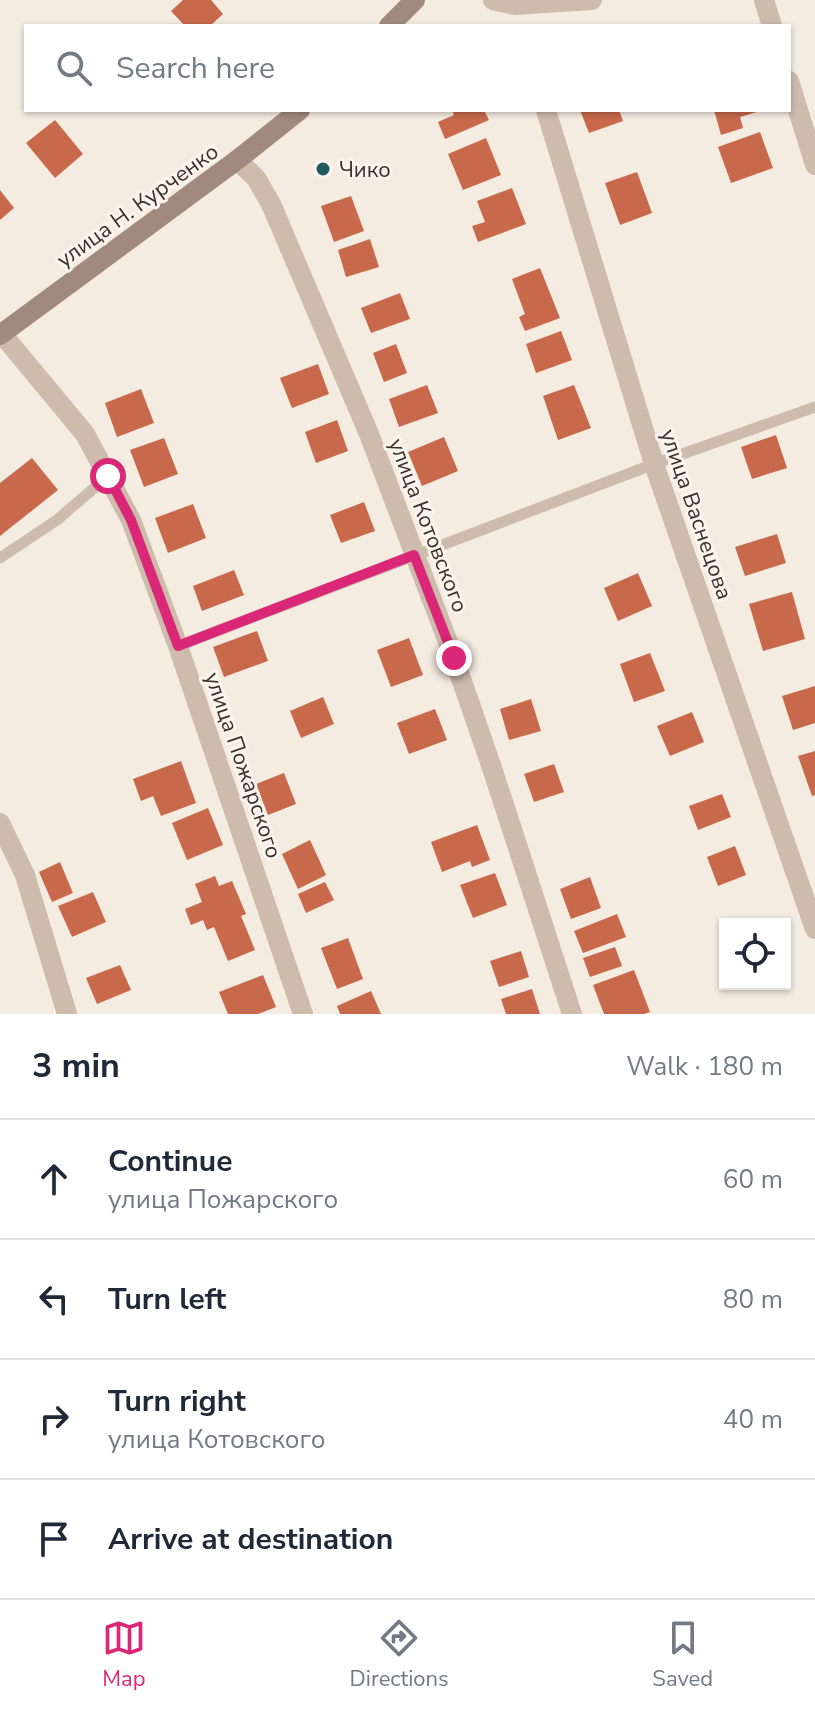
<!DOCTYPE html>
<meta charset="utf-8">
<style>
:root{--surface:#fff;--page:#f2f2f3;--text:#1f2937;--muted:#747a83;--line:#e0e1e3;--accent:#db2777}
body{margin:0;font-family:"Nunito Sans",sans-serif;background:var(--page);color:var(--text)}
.controls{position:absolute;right:24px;bottom:24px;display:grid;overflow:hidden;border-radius:0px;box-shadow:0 2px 6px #0004}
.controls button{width:72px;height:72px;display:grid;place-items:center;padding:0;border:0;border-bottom:2px solid var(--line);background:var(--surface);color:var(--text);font:40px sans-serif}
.stop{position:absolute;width:24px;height:24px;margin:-18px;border:6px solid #db2777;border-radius:50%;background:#fff}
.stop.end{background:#db2777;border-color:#fff;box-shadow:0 2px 8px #0008}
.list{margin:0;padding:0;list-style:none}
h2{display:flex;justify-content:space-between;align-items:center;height:104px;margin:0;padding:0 32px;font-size:34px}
h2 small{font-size:26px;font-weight:400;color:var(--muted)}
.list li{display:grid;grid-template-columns:52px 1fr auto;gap:24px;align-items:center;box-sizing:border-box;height:120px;padding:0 32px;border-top:2px solid var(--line)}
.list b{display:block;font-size:30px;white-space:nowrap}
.list p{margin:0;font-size:26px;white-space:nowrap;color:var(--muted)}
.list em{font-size:26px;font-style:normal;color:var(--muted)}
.icon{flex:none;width:44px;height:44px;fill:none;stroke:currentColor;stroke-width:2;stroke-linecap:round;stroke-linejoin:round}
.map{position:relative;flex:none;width:815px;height:1014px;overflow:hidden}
.search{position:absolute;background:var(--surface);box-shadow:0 2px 6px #0004;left:24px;right:24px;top:24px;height:88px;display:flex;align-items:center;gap:20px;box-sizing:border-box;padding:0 28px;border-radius:0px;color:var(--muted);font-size:30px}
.sheet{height:584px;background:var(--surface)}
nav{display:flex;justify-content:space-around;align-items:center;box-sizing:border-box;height:112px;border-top:2px solid var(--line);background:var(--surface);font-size:22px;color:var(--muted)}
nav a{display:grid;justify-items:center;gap:4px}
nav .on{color:var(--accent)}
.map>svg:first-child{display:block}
.building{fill:#c8694b}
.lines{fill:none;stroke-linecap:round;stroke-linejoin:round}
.service{stroke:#cdbbac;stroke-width:11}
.minor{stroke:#cdbbac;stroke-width:20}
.secondary{stroke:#a18a7d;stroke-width:20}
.route{stroke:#db2777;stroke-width:10}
.poi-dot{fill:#1f5a5e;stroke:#fbf5ee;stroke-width:3}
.labels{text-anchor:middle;stroke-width:6;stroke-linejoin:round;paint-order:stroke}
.poi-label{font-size:22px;fill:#3b302b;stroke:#fbf5ee;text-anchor:start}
.street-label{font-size:22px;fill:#3b302b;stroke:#fbf5ee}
</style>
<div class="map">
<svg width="815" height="1014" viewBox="0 0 815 1014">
<rect width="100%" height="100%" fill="#f4ebe1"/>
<g class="building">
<polygon points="183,0 211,0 223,14 210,26 185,26 171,11"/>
<polygon points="452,110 484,110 489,120 445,139 438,122 454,115"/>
<polygon points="580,110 619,110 623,121 589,133"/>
<polygon points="714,110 760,110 760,111 740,117 743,128 721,135"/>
<polygon points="55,120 83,154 55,178 26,143"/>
<polygon points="760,132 773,168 731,183 718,147"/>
<polygon points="486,138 501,175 463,190 448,154"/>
<polygon points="637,172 652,213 620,225 605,183"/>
<polygon points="512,188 526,224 478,242 472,226 485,222 477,201"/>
<polygon points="0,190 14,208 0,220"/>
<polygon points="351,196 364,231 334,242 321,206"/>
<polygon points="370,239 379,267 346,277 338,250"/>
<polygon points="540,268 560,318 525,331 519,317 525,314 512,279"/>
<polygon points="400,293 410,319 371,333 361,308"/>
<polygon points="561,331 572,360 536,373 526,344"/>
<polygon points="396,344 407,373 384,382 373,353"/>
<polygon points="318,364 329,394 292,408 280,378"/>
<polygon points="427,385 438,413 399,427 389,399"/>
<polygon points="574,385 591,428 558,440 543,396"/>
<polygon points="141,389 154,423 117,437 105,403"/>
<polygon points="337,420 348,451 316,463 305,432"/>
<polygon points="776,435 787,468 752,479 741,447"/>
<polygon points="444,437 458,471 422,486 408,452"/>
<polygon points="164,438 178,474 144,487 130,450"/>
<polygon points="32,458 58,490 0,536 0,483"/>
<polygon points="364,502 375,531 341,543 330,515"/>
<polygon points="193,504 206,538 168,553 155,518"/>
<polygon points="777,534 786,563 745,576 735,547"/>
<polygon points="234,570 244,595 202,611 193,586"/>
<polygon points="638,573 652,606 618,621 604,588"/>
<polygon points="792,592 805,639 763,651 749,604"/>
<polygon points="257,631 268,661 224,677 213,647"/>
<polygon points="409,638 423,675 391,687 377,650"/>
<polygon points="650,653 665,691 634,702 620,664"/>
<polygon points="815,686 815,723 793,730 782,696"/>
<polygon points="323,697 334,724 301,738 290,711"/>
<polygon points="531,699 541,731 509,740 500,709"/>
<polygon points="435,709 447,740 409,754 397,723"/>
<polygon points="692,712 704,742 670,756 657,726"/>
<polygon points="815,751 815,795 812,796 798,756"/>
<polygon points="181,761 196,803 161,816 153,796 141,801 133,779"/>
<polygon points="554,764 564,792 534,802 524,774"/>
<polygon points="284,773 296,804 268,815 256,784"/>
<polygon points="722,794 731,817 698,830 689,806"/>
<polygon points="208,808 223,845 187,860 172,823"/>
<polygon points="477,825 490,860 472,867 470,861 442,872 431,842"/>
<polygon points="310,840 326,875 298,889 282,854"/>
<polygon points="735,846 746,875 718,886 707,857"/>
<polygon points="60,862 73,893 52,902 39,872"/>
<polygon points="495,873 507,905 473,918 460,885"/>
<polygon points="215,876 219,886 232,881 246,914 241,916 255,950 228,961 214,927 207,930 203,920 191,925 185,909 202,902 195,884"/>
<polygon points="590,877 601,908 571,919 560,889"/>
<polygon points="325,882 334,900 306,913 298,894"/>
<polygon points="93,892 106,922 72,937 58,906"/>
<polygon points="617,914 626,937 583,953 574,931"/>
<polygon points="348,938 363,979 337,989 321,948"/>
<polygon points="615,947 622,966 590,977 583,958"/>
<polygon points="521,951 529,977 499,987 490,961"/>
<polygon points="120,965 131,990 97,1004 86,978"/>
<polygon points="634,970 650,1012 644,1014 604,1014 593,985"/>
<polygon points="263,975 276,1007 258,1014 228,1014 219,992"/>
<polygon points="532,989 540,1014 506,1014 501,999"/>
<polygon points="371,991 381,1014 340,1014 337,1006"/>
</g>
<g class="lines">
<g class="service">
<polyline points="0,558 57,520 108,476"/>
<polyline points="178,646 654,464 815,407"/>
</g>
<g class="minor">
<polyline points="493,0 514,5 592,0"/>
<polyline points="764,0 772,26"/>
<polyline points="789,81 815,165"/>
<polyline points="546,110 654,464 815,929"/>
<polyline points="237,160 256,178 271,204 369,434 454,658 492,768 572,1014"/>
<polyline points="2,334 85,434 131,520 178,646 303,1014"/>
<polyline points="0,823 25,875 67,1014"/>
</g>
<g class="secondary">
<polyline points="389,26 415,0"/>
<polyline points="0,335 237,160 300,110"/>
</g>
</g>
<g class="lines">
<polyline class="route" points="108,476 131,520 178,646 414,555 454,658"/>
</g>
<circle class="poi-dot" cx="323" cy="169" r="8"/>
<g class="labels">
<g class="poi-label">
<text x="339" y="177">Чико</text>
</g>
<g class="street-label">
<text transform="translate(137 205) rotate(-36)" y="8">улица Н. Курченко</text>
<text transform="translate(697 514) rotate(71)" y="8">улица Васнецова</text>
<text transform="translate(429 525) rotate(69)" y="8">улица Котовского</text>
<text transform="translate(244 765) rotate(71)" y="8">улица Пожарского</text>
</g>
</g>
</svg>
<div class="controls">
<button><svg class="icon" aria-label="locate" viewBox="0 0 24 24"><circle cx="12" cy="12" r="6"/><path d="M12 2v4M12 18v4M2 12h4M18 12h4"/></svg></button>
</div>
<div class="stop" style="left:108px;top:476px"></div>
<div class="stop end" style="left:454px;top:658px"></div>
<div class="search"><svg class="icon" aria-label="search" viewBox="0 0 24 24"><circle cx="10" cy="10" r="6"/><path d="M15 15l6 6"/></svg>Search here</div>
</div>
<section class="sheet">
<h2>3 min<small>Walk · 180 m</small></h2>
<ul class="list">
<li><svg class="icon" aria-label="ahead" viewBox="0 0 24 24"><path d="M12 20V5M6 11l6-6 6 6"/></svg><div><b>Continue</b><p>улица Пожарского</p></div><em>60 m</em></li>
<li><svg class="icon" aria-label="left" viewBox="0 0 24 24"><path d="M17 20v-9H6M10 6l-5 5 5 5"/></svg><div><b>Turn left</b></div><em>80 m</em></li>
<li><svg class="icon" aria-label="right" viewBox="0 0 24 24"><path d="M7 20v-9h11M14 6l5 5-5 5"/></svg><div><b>Turn right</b><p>улица Котовского</p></div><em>40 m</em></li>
<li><svg class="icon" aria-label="arrive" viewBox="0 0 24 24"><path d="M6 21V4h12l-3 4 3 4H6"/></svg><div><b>Arrive at destination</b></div></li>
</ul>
</section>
<nav>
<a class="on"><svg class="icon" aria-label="map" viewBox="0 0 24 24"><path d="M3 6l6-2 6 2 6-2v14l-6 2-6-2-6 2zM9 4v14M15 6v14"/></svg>Map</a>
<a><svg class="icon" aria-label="directions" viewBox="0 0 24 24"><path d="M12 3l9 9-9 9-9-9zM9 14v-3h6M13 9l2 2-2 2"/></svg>Directions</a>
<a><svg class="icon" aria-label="saved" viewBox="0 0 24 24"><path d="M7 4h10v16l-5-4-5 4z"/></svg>Saved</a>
</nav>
